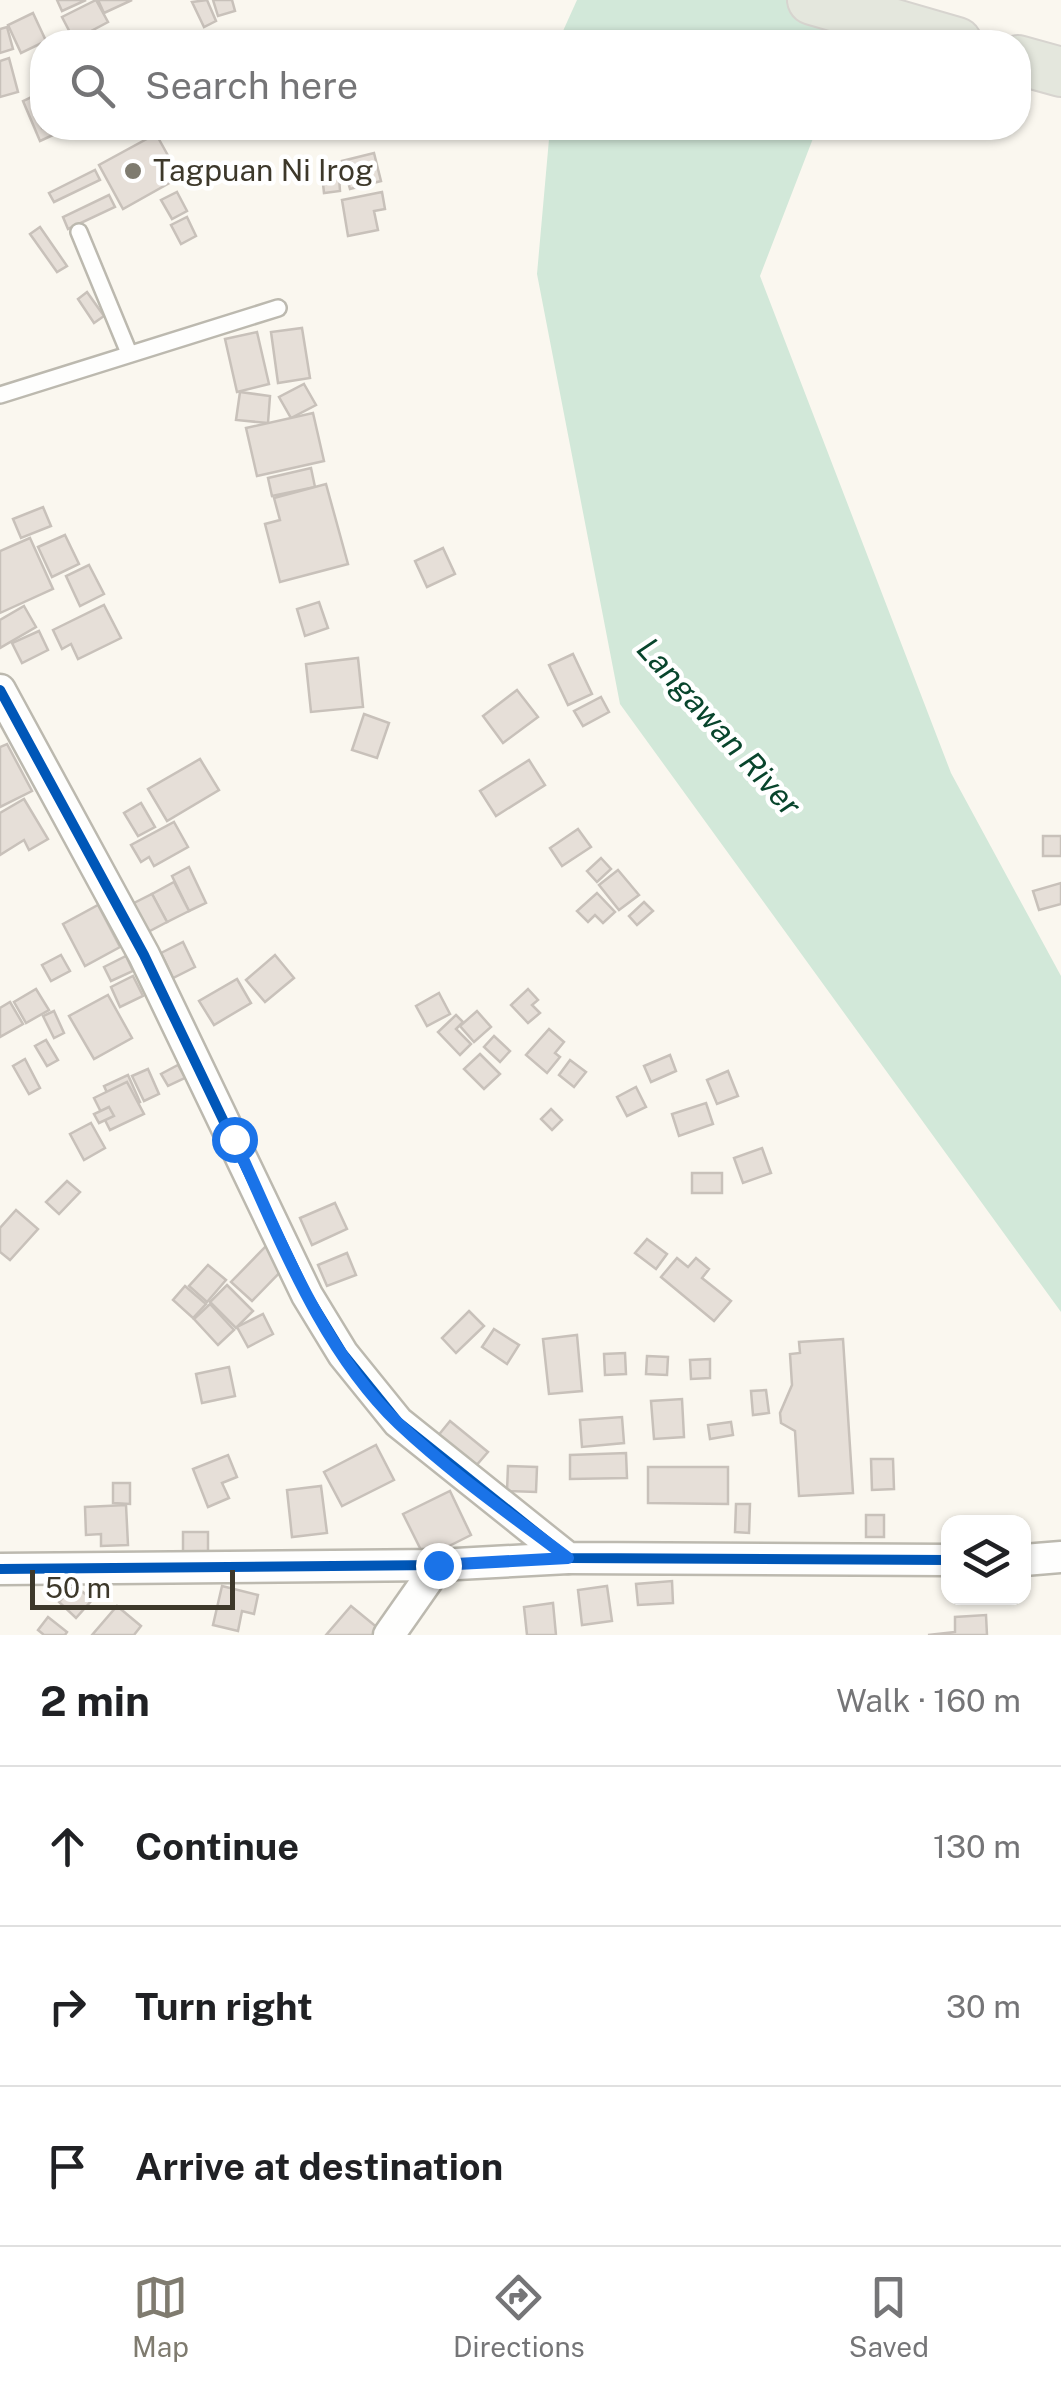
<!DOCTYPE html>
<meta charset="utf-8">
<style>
:root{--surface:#fff;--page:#f2f2f2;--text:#202124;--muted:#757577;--line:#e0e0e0;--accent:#7f7b6f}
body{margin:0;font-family:"Public Sans",sans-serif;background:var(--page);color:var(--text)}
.controls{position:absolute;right:30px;bottom:30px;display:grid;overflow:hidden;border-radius:20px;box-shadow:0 2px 8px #0004}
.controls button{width:90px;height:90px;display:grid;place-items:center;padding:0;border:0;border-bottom:2px solid var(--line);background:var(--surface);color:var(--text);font:50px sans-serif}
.scale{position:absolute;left:30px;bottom:25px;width:205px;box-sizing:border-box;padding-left:10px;border:5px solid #3d382a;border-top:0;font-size:28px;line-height:35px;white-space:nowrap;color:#3d382a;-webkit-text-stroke:8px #fff;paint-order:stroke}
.stop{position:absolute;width:30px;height:30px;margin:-22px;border:8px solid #1a73e8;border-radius:50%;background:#fff}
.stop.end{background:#1a73e8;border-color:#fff;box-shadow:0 2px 10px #0008}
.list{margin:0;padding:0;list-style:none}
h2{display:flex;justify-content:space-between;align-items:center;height:130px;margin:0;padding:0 40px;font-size:42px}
h2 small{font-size:32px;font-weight:400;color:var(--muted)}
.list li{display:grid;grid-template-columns:65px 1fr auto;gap:30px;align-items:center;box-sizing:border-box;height:160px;padding:0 40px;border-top:2px solid var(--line)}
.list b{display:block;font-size:38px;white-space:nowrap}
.list em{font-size:32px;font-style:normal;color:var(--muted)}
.icon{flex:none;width:55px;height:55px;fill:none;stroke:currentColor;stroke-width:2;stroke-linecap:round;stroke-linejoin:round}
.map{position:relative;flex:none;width:1061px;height:1635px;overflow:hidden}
.search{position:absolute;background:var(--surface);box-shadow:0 2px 8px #0004;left:30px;right:30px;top:30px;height:110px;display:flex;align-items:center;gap:25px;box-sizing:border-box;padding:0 35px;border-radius:40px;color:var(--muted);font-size:38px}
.sheet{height:610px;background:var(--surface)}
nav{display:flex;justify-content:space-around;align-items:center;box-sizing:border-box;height:140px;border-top:2px solid var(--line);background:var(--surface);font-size:28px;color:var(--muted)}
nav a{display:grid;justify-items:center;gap:5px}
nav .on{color:var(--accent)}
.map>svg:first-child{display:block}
.water{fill:#d2e8d9}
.building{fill:#e6dfd8;stroke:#c8c1ba;stroke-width:2.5}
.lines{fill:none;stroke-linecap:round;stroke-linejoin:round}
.service-casing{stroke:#bcb9af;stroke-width:20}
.minor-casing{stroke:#bcb9af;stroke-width:35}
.primary-casing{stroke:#d7d4cf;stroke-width:52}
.service{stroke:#fefefd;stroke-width:15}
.minor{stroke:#fefefd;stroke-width:30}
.primary{stroke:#e4e7dd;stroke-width:48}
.cycleway-casing{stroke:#fff;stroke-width:16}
.cycleway{stroke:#0057b8;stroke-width:10}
.route{stroke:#1a73e8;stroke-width:12}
.poi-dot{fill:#7f7b6f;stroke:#fff;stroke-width:4}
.labels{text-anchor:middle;stroke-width:9;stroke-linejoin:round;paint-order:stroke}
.poi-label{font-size:30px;fill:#3d382a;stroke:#fff;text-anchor:start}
.water-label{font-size:32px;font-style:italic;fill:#08452c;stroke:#fff}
</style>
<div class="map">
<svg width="1061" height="1635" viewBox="0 0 1061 1635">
<rect width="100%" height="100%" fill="#faf7ef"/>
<g class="water">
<polygon points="577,0 867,0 850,42 558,42"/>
<polygon points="550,128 817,128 760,276 951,773 1061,976 1061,1312 620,704 537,274"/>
</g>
<g class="building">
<polygon points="57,0 86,0 62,11"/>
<polygon points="96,0 108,22 74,40 62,17"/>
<polygon points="98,0 132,0 104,13"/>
<polygon points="207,0 216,21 204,27 192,2"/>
<polygon points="213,0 232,0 235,11 218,16"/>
<polygon points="33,13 46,41 21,53 8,25"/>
<polygon points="7,27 13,49 0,53 0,29"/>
<polygon points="9,58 18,92 0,97 0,61"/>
<polygon points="42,92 42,128 64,130 40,141 23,101"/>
<polygon points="156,134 180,177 123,209 99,165"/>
<polygon points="374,153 381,181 350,189 342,161"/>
<polygon points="338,163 340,191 324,193 321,165"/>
<polygon points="95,170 100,180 54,202 49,193"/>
<polygon points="177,192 187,211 172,219 161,200"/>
<polygon points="382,192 385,209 374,211 378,230 348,236 342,200"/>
<polygon points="109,195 115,207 68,229 63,217"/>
<polygon points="187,217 196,236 181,244 171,225"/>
<polygon points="40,227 67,266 57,272 30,234"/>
<polygon points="87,292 104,316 94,323 78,299"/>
<polygon points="302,328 310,378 278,383 271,332"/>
<polygon points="257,332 269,384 237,392 225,339"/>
<polygon points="304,384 316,405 291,418 279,397"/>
<polygon points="240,392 270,396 268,423 236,420"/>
<polygon points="313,413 324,461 257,476 246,428"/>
<polygon points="311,468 315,487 272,496 268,478"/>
<polygon points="326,484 348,564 280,582 265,524 280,520 274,498"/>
<polygon points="43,507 51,526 21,538 13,519"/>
<polygon points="65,535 79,564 52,577 38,547"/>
<polygon points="30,538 53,589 0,613 0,551"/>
<polygon points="443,548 455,574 427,587 415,561"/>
<polygon points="89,565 104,594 80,606 66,576"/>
<polygon points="319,602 328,628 305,636 297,609"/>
<polygon points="104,605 121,638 78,659 71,644 62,649 53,630"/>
<polygon points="24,606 36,627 0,648 0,620"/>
<polygon points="39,631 48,650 22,663 12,643"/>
<polygon points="573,654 592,694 568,705 549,665"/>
<polygon points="358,658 363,707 311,712 306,664"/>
<polygon points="517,690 538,717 503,743 483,716"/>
<polygon points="601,697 609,712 583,726 574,711"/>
<polygon points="364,714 389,723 377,758 352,750"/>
<polygon points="7,744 32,791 0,807 0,747"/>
<polygon points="200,759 219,790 167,821 148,789"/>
<polygon points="529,760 545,785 496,816 480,791"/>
<polygon points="24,799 48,839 29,850 24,840 0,855 0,813"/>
<polygon points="141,803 155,827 138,836 124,813"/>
<polygon points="174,822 188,847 154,866 149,857 141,862 131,845"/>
<polygon points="578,829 591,847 562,866 550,848"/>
<rect x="1043" y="836" width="18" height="20"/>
<polygon points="601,858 611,869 597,882 587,871"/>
<polygon points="189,867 206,903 189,911 172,876"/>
<polygon points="618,870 639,895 619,910 599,885"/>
<polygon points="174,882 189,911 167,922 152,894"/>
<polygon points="1061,883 1061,904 1039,910 1033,891"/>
<polygon points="597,893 615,912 603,923 595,915 588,922 577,911"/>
<polygon points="152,894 167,922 146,933 132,904"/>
<polygon points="644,902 653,911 637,925 629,916"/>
<polygon points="98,905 120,947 85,966 63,924"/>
<polygon points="183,942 195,967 173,978 161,953"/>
<polygon points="61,955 70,971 51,981 42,965"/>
<polygon points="275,955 294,978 265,1002 246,980"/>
<polygon points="126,956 133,971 111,981 104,967"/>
<polygon points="133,976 143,996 120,1007 111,987"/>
<polygon points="237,979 251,1003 214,1025 199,1001"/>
<polygon points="36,989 49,1010 26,1023 14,1002"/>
<polygon points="528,989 538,1000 532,1005 540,1013 528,1023 511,1005"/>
<polygon points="439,993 450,1014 427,1026 416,1006"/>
<polygon points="108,995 132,1038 94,1059 69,1016"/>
<polygon points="10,1002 23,1024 0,1037 0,1008"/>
<polygon points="54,1011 64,1033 54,1038 43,1016"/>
<polygon points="477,1011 491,1027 474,1042 460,1026"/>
<polygon points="456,1015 463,1022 456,1029 471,1044 460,1055 438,1032"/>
<polygon points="549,1029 564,1042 555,1053 560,1057 547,1073 526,1055"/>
<polygon points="494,1036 510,1051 500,1062 484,1047"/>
<polygon points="46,1040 58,1060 47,1066 35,1046"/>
<polygon points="480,1054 500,1074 484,1089 464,1069"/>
<polygon points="670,1055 676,1071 651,1082 644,1066"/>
<polygon points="25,1059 40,1088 29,1094 13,1066"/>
<polygon points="570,1060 586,1072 574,1087 559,1075"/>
<polygon points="178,1065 185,1078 168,1086 161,1074"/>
<polygon points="148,1069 159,1094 144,1101 132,1076"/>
<polygon points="728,1071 738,1096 717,1104 707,1080"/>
<polygon points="128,1075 140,1102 116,1112 104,1086"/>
<polygon points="127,1082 144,1114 110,1130 94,1098"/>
<polygon points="636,1087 646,1107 627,1116 617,1097"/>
<polygon points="706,1103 713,1124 679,1136 672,1114"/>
<polygon points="109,1107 114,1116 99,1123 94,1114"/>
<polygon points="551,1109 562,1120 552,1130 541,1119"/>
<polygon points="91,1123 105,1148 84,1160 70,1134"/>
<polygon points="762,1148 771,1173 743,1183 734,1158"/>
<rect x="692" y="1173" width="30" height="20"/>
<polygon points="67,1181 80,1192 59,1214 46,1202"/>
<polygon points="335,1203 347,1229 312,1245 300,1218"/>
<polygon points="16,1210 38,1229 10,1260 0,1252 0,1228"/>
<polygon points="647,1239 667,1254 656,1269 635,1253"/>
<polygon points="270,1242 290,1262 252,1301 231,1282"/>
<polygon points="347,1253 356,1275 327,1286 318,1265"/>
<polygon points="677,1258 688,1267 696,1258 709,1269 702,1278 731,1301 714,1321 661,1277"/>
<polygon points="208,1265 226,1280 207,1302 189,1286"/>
<polygon points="227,1285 253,1311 236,1328 210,1302"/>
<polygon points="185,1286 206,1304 193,1318 173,1300"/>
<polygon points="210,1304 234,1330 218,1345 194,1319"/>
<polygon points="469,1311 484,1326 456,1353 442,1338"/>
<polygon points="263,1314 273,1334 248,1347 237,1327"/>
<polygon points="494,1329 519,1345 507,1364 482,1347"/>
<polygon points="577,1335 582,1391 549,1394 543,1339"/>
<polygon points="843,1339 853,1493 799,1496 795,1431 781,1423 780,1413 792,1385 790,1354 800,1353 799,1342"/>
<polygon points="625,1353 626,1374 605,1375 604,1354"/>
<polygon points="647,1356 668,1357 667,1375 646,1374"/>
<polygon points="710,1359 710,1378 691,1379 690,1360"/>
<polygon points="229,1367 235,1396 202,1403 196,1374"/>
<polygon points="766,1390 769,1413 753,1415 751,1391"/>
<polygon points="682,1399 684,1437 654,1439 651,1401"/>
<polygon points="622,1417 624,1443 582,1447 580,1420"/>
<polygon points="450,1421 488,1452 474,1468 437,1437"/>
<polygon points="731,1422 733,1435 710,1439 708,1425"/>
<polygon points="376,1445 394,1480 342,1506 324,1472"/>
<polygon points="626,1453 627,1478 570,1479 570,1455"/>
<polygon points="228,1455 237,1477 222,1483 229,1498 208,1507 193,1469"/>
<polygon points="871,1459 893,1459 894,1489 872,1490"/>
<polygon points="508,1466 537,1467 536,1492 507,1491"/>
<polygon points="648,1467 728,1467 728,1504 648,1503"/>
<polygon points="113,1483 130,1483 130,1504 113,1503"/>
<polygon points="321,1486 327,1533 292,1537 287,1490"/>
<polygon points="450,1491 471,1535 425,1558 403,1514"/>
<polygon points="736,1504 750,1504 749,1533 735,1532"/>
<polygon points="126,1505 128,1545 101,1546 101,1534 86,1535 85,1507"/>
<rect x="866" y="1515" width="18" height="22"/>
<rect x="183" y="1532" width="25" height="22"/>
<polygon points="672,1581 673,1603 638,1605 636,1584"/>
<polygon points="75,1585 92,1600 76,1618 59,1602"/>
<polygon points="222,1586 258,1595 254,1614 242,1611 238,1631 213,1625"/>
<polygon points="607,1586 612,1621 582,1625 578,1590"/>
<polygon points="553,1603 556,1635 527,1635 524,1607"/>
<polygon points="117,1606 141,1626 134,1635 92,1635"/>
<polygon points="351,1606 384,1633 382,1635 326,1635"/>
<polygon points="986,1615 987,1635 928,1635 955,1632 955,1617"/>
<polygon points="48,1617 67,1632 65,1635 44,1635 38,1630"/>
</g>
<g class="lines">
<g class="service-casing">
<g id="service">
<polyline points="79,232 129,353"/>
<polyline points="0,395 278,308"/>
</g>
</g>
<g class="minor-casing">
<g id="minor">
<polyline points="0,690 144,955 307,1295 343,1354 398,1422 568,1558 948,1560"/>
<polyline points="1024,1560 1061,1557"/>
<polyline points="0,1569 438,1565 568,1558"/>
<polyline points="389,1635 438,1565"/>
</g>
</g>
<g class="primary-casing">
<g id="primary">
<polyline points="812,0 957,42"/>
<polyline points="1018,60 1061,72"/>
</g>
</g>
<use href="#service" class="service"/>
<use href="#minor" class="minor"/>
<use href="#primary" class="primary"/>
<g class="cycleway-casing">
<g id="cycleway">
<polyline points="0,690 144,955 307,1295 343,1354 398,1422 568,1558 948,1560"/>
<polyline points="0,1569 438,1565 568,1558"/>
</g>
</g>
<use href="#cycleway" class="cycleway"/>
</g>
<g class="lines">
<path class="route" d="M234,1139C279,1236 320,1348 399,1424C451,1473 511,1515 568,1558L438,1565"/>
</g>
<circle class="poi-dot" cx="133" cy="171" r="10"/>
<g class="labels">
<g class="poi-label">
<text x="153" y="181">Tagpuan Ni Irog</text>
</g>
<g class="water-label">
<text transform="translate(719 727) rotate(48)" y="11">Langawan River</text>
</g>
</g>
</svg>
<div class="controls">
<button><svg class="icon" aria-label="layers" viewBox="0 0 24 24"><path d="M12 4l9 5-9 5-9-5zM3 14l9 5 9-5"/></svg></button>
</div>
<div class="scale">50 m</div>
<div class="stop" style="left:234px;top:1139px"></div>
<div class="stop end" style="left:438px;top:1565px"></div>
<div class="search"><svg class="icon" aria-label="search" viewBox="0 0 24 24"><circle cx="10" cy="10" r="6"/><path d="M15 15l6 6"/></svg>Search here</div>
</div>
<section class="sheet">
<h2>2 min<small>Walk · 160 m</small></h2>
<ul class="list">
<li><svg class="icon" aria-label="ahead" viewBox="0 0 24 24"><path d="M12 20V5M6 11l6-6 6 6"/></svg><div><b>Continue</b></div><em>130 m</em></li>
<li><svg class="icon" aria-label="right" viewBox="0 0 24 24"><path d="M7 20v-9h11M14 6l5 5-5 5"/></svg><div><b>Turn right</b></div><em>30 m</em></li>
<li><svg class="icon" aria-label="arrive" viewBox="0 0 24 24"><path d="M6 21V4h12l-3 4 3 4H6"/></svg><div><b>Arrive at destination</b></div></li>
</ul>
</section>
<nav>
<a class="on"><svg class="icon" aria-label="map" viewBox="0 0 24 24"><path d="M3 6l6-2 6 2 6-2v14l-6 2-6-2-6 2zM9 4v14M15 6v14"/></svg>Map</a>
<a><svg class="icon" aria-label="directions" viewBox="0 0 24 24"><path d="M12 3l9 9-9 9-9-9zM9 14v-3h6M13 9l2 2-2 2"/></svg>Directions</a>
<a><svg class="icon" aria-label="saved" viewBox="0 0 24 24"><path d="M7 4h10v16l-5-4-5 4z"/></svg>Saved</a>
</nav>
